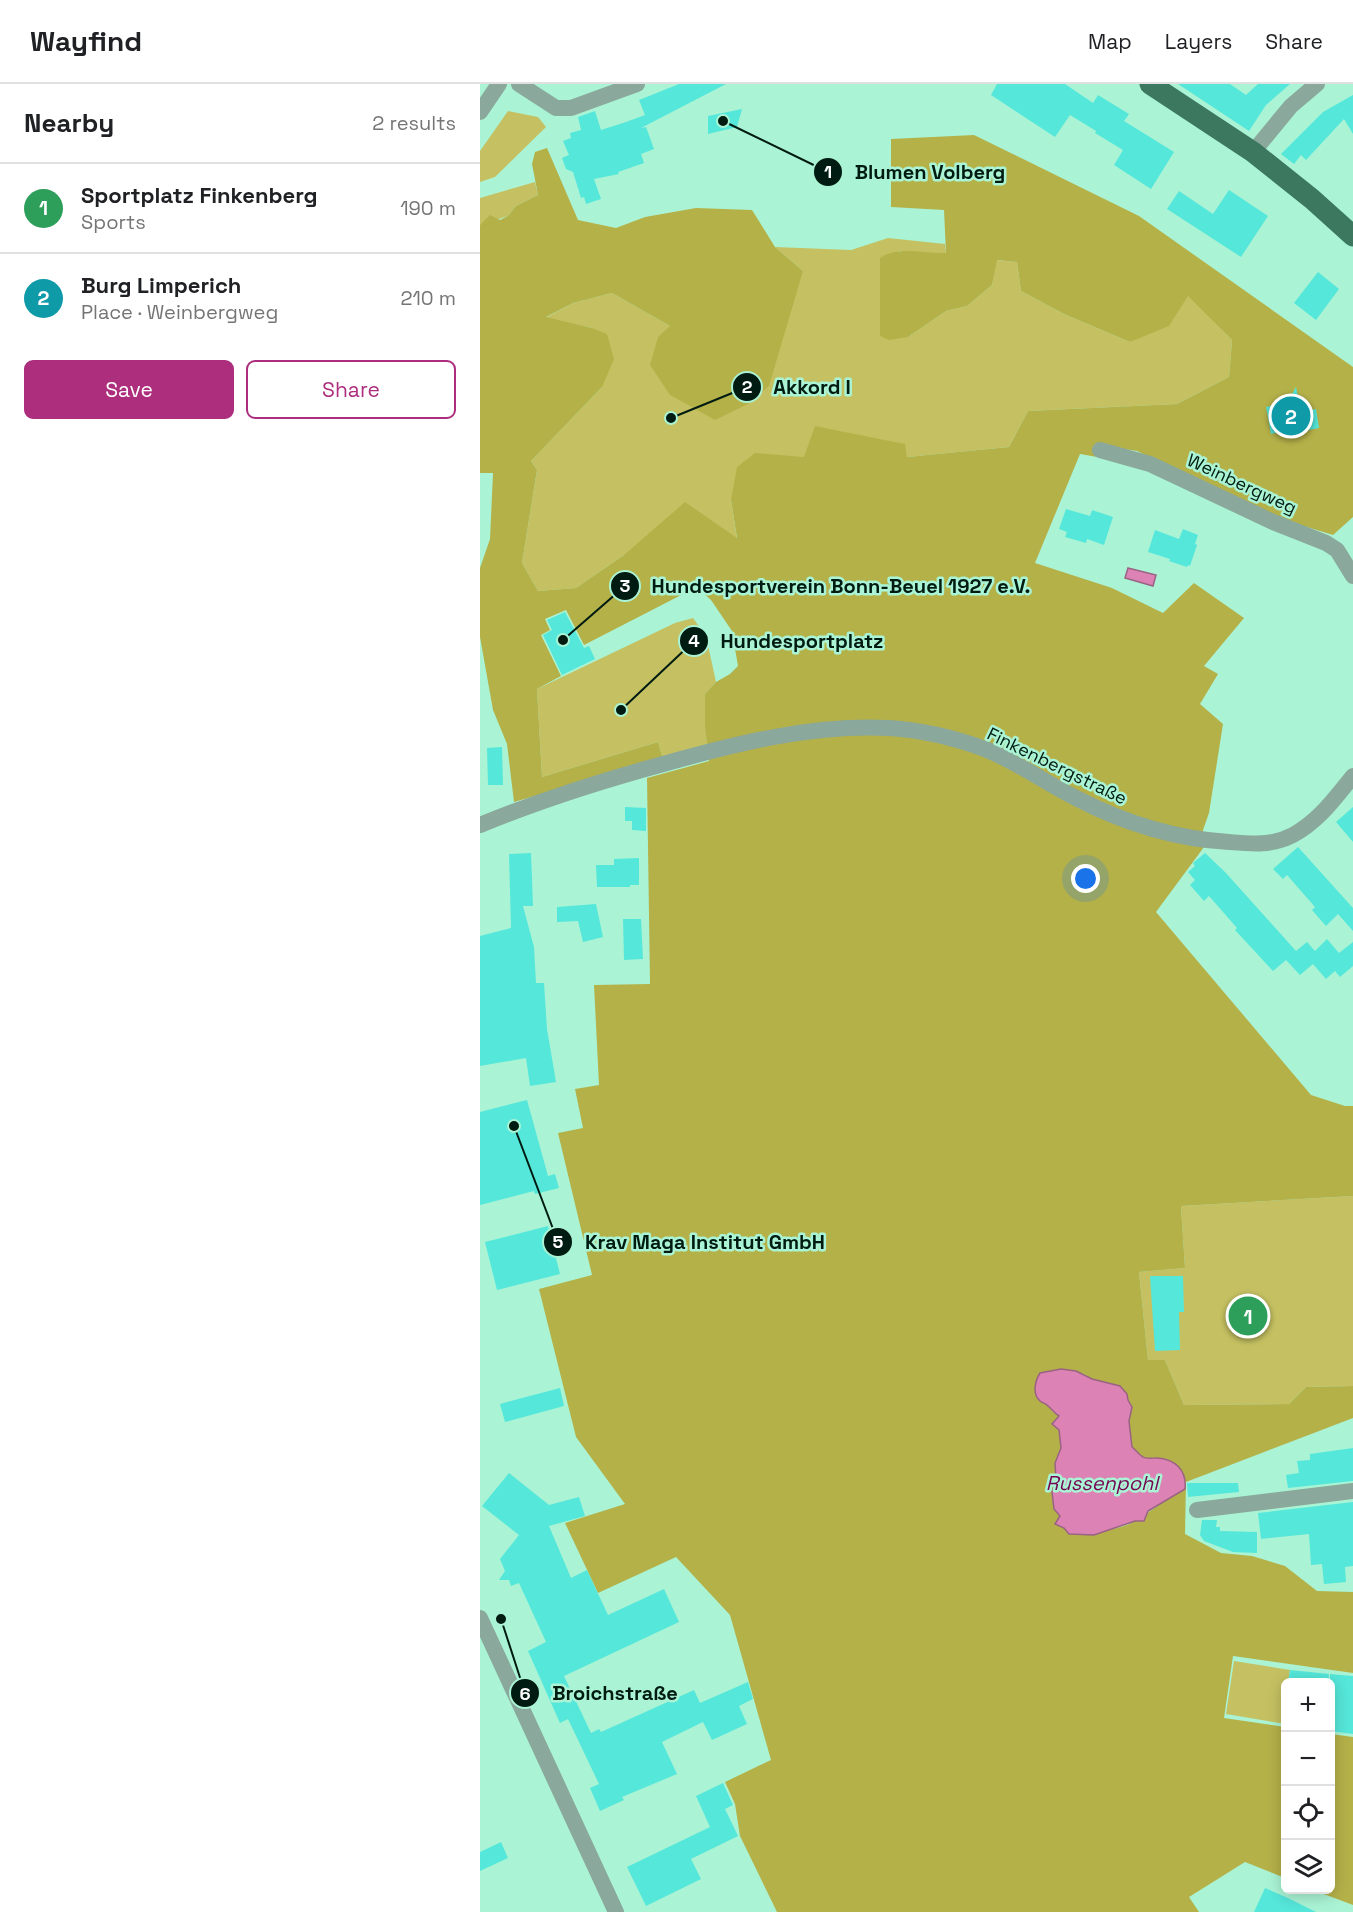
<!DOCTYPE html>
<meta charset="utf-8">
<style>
:root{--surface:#fff;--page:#f2f2f2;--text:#202124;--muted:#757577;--line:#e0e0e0;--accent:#ac2e7d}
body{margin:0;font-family:"Space Grotesk",sans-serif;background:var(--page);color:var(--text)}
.controls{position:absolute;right:18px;bottom:18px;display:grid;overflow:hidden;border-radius:9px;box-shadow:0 3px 15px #0003}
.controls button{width:54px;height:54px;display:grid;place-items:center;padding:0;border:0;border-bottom:2px solid var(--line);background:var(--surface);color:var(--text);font:30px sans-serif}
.you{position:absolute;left:606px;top:795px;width:21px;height:21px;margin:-15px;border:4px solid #fff;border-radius:50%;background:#1a73e8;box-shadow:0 0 0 9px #1a73e833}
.badge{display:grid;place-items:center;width:39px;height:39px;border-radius:50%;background:var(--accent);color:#fff;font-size:20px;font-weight:700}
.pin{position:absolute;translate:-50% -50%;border:3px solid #fff;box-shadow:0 2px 6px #0006}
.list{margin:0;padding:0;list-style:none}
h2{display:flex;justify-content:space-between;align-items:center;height:78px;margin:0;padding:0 24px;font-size:26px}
h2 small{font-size:20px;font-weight:400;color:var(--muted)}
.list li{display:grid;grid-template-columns:39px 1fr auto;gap:18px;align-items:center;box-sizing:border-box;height:90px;padding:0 24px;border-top:2px solid var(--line)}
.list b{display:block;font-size:22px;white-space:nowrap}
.list p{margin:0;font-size:20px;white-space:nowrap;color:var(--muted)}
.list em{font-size:20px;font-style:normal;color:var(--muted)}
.actions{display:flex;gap:12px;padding:18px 24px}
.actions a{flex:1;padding:14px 0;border:2px solid var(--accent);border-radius:9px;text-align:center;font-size:21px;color:var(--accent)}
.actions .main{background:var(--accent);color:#fff}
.icon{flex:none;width:33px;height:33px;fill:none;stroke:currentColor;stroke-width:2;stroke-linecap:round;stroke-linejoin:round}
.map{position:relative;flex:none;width:873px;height:1828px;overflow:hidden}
header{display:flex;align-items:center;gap:36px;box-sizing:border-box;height:84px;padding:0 30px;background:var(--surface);border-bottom:2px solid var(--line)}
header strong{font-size:28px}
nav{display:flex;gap:33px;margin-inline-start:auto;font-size:21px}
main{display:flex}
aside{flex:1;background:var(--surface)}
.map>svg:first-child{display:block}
.green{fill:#c5c162}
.forest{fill:#b5b149;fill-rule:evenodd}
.water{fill:#dc82b4;stroke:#9a6383;stroke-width:1.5}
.building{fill:#55e7da}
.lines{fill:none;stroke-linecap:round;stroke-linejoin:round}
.minor{stroke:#8aa89b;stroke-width:16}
.major{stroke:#3c7760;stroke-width:21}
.labels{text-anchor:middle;stroke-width:5;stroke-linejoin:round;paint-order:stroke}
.street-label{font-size:18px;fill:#001b11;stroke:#aaf4d5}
.water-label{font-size:20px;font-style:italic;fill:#750552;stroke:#aaf4d5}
.leader{fill:none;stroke:#001b11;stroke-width:2}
.callout-dot{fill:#001b11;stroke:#aaf4d5;stroke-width:2}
.mark-label{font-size:18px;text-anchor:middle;font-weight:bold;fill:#fff}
.callout-label{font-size:20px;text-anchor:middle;font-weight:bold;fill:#001b11;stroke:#aaf4d5;stroke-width:5;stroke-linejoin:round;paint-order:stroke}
</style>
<header>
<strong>Wayfind</strong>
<nav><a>Map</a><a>Layers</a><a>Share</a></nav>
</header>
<main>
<aside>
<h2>Nearby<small>2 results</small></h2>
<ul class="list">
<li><span class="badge" style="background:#2e9e5b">1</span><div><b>Sportplatz Finkenberg</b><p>Sports</p></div><em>190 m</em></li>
<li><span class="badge" style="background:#0f9aa8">2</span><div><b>Burg Limperich</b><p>Place · Weinbergweg</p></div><em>210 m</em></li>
</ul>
<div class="actions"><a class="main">Save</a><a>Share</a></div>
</aside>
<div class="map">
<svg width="873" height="1828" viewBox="0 0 873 1828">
<rect width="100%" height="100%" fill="#aaf4d5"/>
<g class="green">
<polygon points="28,27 58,33 66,43 15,93 0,98 0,67"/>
<polygon points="55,98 58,111 36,122 28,132 0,141 0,114"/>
<polygon points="408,154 465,160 466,170 418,167 428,253 466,227 487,222 512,201 516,176 537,178 541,207 584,230 650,258 708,211 752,256 749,293 697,320 548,327 529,363 427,373 424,360 324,373 251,416 257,455 144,471 96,504 58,507 42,479 57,386 51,377 122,303 112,244 65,234 93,219 132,209 190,242 323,187 295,163 371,166"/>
<polygon points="213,534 226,552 236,598 225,610 227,661 183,675 178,658 62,693 57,605 195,539"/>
<polygon points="873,1112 873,1302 826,1303 809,1320 704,1321 685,1276 668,1276 659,1188 705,1184 701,1122"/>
<polygon points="754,1577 810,1586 808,1598 806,1598 805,1640 746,1630"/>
</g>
<g class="forest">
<path d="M494,51L659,132L873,283V433L853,451L781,429L657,367L625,362L623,374L600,370L555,479L632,504L683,529L714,499L764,534L724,582L738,590L720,620L743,640L729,729L723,746L724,763L676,828L831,1011L865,1022H873V1112L701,1122L705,1184L659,1188L668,1276H685L704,1321L809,1320L826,1303L873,1302V1334L706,1398L705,1450L741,1469L772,1472L805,1482L837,1507L873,1508V1589L753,1572L744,1634L805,1643V1794L765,1778L709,1813L719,1828H297L260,1752L255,1720L245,1698L291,1676L250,1531L196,1473L118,1509L85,1439L145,1420L96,1353L59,1205L112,1191L78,1049L103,1044L95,1005L119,1001L114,901L170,900L167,694L229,677L225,642V610L236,598L250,590L258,582L252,547L231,516L223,509L211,506L104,561L86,526L65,535L70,546L61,551L81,592L57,605L62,693L178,658L183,675L34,718L27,660L13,626L0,553V484L10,455L13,389H0V141L10,131L20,136L28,132L36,122L58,111L52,80L55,68L67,64L98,136L136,144L165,133L216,124L272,126L295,163L323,187L289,302L268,320L235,336L190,311L170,281L178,253L190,242L132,209L93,219L66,233L112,244L127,250L134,275L122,303L51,377L57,386L42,479L58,507L96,504L144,471L205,418L257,454L251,416L257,383L275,369L324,373L335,342L425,360L427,373L529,363L548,327L697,320L749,293L752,256L708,212L689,242L650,258L584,230L541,207L537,178L517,176L512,201L487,222L466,227L428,253L409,256L400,252V174C418,161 445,170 466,169L464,126L411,123V55ZM581,1285L604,1290L652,1323L649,1337L652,1363L664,1374L687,1375L705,1405C686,1414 671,1428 653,1438C636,1448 609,1447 589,1450L578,1435L580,1432L572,1408L576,1396L575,1379L581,1364L579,1346L573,1338L579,1332L572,1327L568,1320L559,1315L560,1289Z"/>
<polygon points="851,1650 873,1653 873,1821 833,1806 850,1806"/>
</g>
<g class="water">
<polygon points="648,484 676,491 673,502 645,494"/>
<path d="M581,1285L596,1287L612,1295L640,1302L647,1310L648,1316L652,1323L649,1337L652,1363C656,1366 659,1371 663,1373C666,1375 672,1374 677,1374C695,1375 707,1386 705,1405L668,1427L664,1437H655L614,1451L589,1450L584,1444L575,1440L580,1432L574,1425L572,1408L576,1396L575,1379L581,1364L579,1346L572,1340L579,1332C574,1329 572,1325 568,1322C566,1319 562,1319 560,1317C552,1310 555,1297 560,1289Z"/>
</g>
<g class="building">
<polygon points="199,0 246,0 161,44 166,43 174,65 161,70 164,79 138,88 139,90 114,95 121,115 106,120 104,113 101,114 93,88 86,85 82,74 89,71 83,57 91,54 90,49 101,46 98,33 115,27 121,46 146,38 165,31 159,16"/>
<polygon points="517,0 585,0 613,19 618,11 649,30 644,37 694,68 671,105 634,81 643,66 615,49 616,47 590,31 575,53 511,11"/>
<polygon points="698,0 750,0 766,11 778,0 810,0 786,21 769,47"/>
<polygon points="873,11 873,50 864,35 826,76 821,71 814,80 801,70 843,28"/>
<polygon points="262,25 257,43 228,50 228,32"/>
<polygon points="749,106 788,132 761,173 687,125 699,107 733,130"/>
<polygon points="838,188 859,205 836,236 814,219"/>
<polygon points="816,303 821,328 836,325 839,344 813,349 813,345 791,350 786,323 807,319"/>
<polygon points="586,425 610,432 612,426 633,433 624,461 607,455 606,459 585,453 587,448 579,445"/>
<polygon points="703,445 718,451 715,460 717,461 710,482 708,481 707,483 689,477 690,475 668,468 675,446 699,455"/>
<polygon points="85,528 104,564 109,562 115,575 82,591 63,551 72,546 67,536"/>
<polygon points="22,663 23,701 8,701 7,664"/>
<polygon points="145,723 166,724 166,747 152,746 152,737 145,737"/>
<polygon points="873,723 873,758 856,738"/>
<polygon points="818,763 873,824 873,847 858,830 846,842 832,826 835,823 807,791 803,795 793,785"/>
<polygon points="51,769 53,822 43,822 54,863 56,899 64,899 67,945 76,998 50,1002 46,974 0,982 0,852 31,844 29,770"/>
<polygon points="725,769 745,788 816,867 827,858 835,867 847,855 859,869 873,858 873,882 860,893 855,887 846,895 833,880 820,891 806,876 793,887 755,846 757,844 729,812 724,817 710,801 715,796 708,788 715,782 713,779"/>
<polygon points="159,774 159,801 150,801 150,803 117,803 116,781 134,781 134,775"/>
<polygon points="116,820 123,853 103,858 98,837 77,838 77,823"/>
<polygon points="143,835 161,835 163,875 144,876"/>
<polygon points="47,1016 68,1092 75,1090 79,1104 55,1110 54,1107 0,1121 0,1028"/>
<polygon points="68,1142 80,1190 17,1206 5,1158"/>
<polygon points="670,1192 703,1192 704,1228 699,1228 700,1266 675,1267"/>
<polygon points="80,1304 84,1322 25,1338 20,1320"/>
<polygon points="873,1364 873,1397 808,1404 806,1391 819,1389 817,1377 830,1376 830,1370"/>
<polygon points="29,1389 69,1421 99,1413 105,1432 69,1442 91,1494 107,1486 128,1531 184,1505 199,1538 84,1592 111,1649 119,1645 121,1648 214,1606 220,1619 268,1598 273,1615 259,1622 267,1640 232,1656 223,1638 182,1658 197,1690 142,1713 144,1716 120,1727 110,1704 119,1700 88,1635 80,1639 48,1567 66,1558 39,1499 31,1502 29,1496 19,1496 25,1487 20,1475 39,1451 2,1422"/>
<polygon points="707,1399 758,1399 759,1408 708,1413"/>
<polygon points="873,1418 873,1482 865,1483 866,1498 844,1500 842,1480 831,1481 829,1450 781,1455 778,1429"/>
<polygon points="722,1436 737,1436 736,1443 740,1443 740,1447 777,1448 777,1469 753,1468 724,1457 720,1451"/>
<polygon points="810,1586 849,1590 848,1599 808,1599"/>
<polygon points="850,1590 873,1592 873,1650 850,1647"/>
<polygon points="243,1699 253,1721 245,1725 258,1752 211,1775 221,1795 166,1822 147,1783 230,1743 216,1712"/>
<polygon points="21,1758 28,1774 0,1787 0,1768"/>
<polygon points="785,1804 808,1814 836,1828 774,1828"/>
</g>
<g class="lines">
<g class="minor">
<polyline points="39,0 76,24 91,24 157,0"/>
<polyline points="0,28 19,0"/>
<polyline points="773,68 811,22 837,0"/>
<polyline points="620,366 670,380 793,438 846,459 857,466 873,492"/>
<path d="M0,741C61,716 124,696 187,679C258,659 335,640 409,644C441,646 475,654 505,665C537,678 566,699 596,714C644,739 696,755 749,758C772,760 792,762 813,751C839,737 855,714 873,692"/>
<polyline points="717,1426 873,1407"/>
<polyline points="0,1534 136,1828"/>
</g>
<polyline class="major" points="670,0 773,68 832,115 873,152"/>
</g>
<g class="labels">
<g class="street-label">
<text transform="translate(762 400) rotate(25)" y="6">Weinbergweg</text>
<text transform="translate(577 682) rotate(26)" y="6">Finkenbergstraße</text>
</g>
<g class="water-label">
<text x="622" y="1406">Russenpohl</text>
</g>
</g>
<path class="leader" d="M243 37L348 88M191 334L267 303M83 556L145 502M141 626L214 557M34 1042L78 1158M21 1535L45 1609"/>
<g class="callout-dot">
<circle cx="243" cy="37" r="6"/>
<circle cx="191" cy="334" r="6"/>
<circle cx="83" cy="556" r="6"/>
<circle cx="141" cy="626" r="6"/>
<circle cx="34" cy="1042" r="6"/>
<circle cx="21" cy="1535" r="6"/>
<circle cx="348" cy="88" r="15"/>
<circle cx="267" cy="303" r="15"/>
<circle cx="145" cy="502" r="15"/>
<circle cx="214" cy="557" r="15"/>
<circle cx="78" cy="1158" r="15"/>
<circle cx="45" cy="1609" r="15"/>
</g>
<g class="mark-label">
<text x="348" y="94">1</text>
<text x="267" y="309">2</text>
<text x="145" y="508">3</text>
<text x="214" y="563">4</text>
<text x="78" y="1164">5</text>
<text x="45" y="1616">6</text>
</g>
<g class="callout-label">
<text x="450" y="95">Blumen Volberg</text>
<text x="332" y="310">Akkord I</text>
<text x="361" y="509">Hundesportverein Bonn-Beuel 1927 e.V.</text>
<text x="322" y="564">Hundesportplatz</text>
<text x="225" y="1165">Krav Maga Institut GmbH</text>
<text x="135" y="1616">Broichstraße</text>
</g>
</svg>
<div class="controls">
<button>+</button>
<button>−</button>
<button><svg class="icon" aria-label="locate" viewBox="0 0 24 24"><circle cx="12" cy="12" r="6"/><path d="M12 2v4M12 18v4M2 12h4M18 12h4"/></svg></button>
<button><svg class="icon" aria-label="layers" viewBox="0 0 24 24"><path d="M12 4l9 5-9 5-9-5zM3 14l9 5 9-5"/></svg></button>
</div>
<div class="you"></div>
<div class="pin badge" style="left:768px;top:1232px;background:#2e9e5b">1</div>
<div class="pin badge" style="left:811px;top:332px;background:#0f9aa8">2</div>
</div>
</main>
